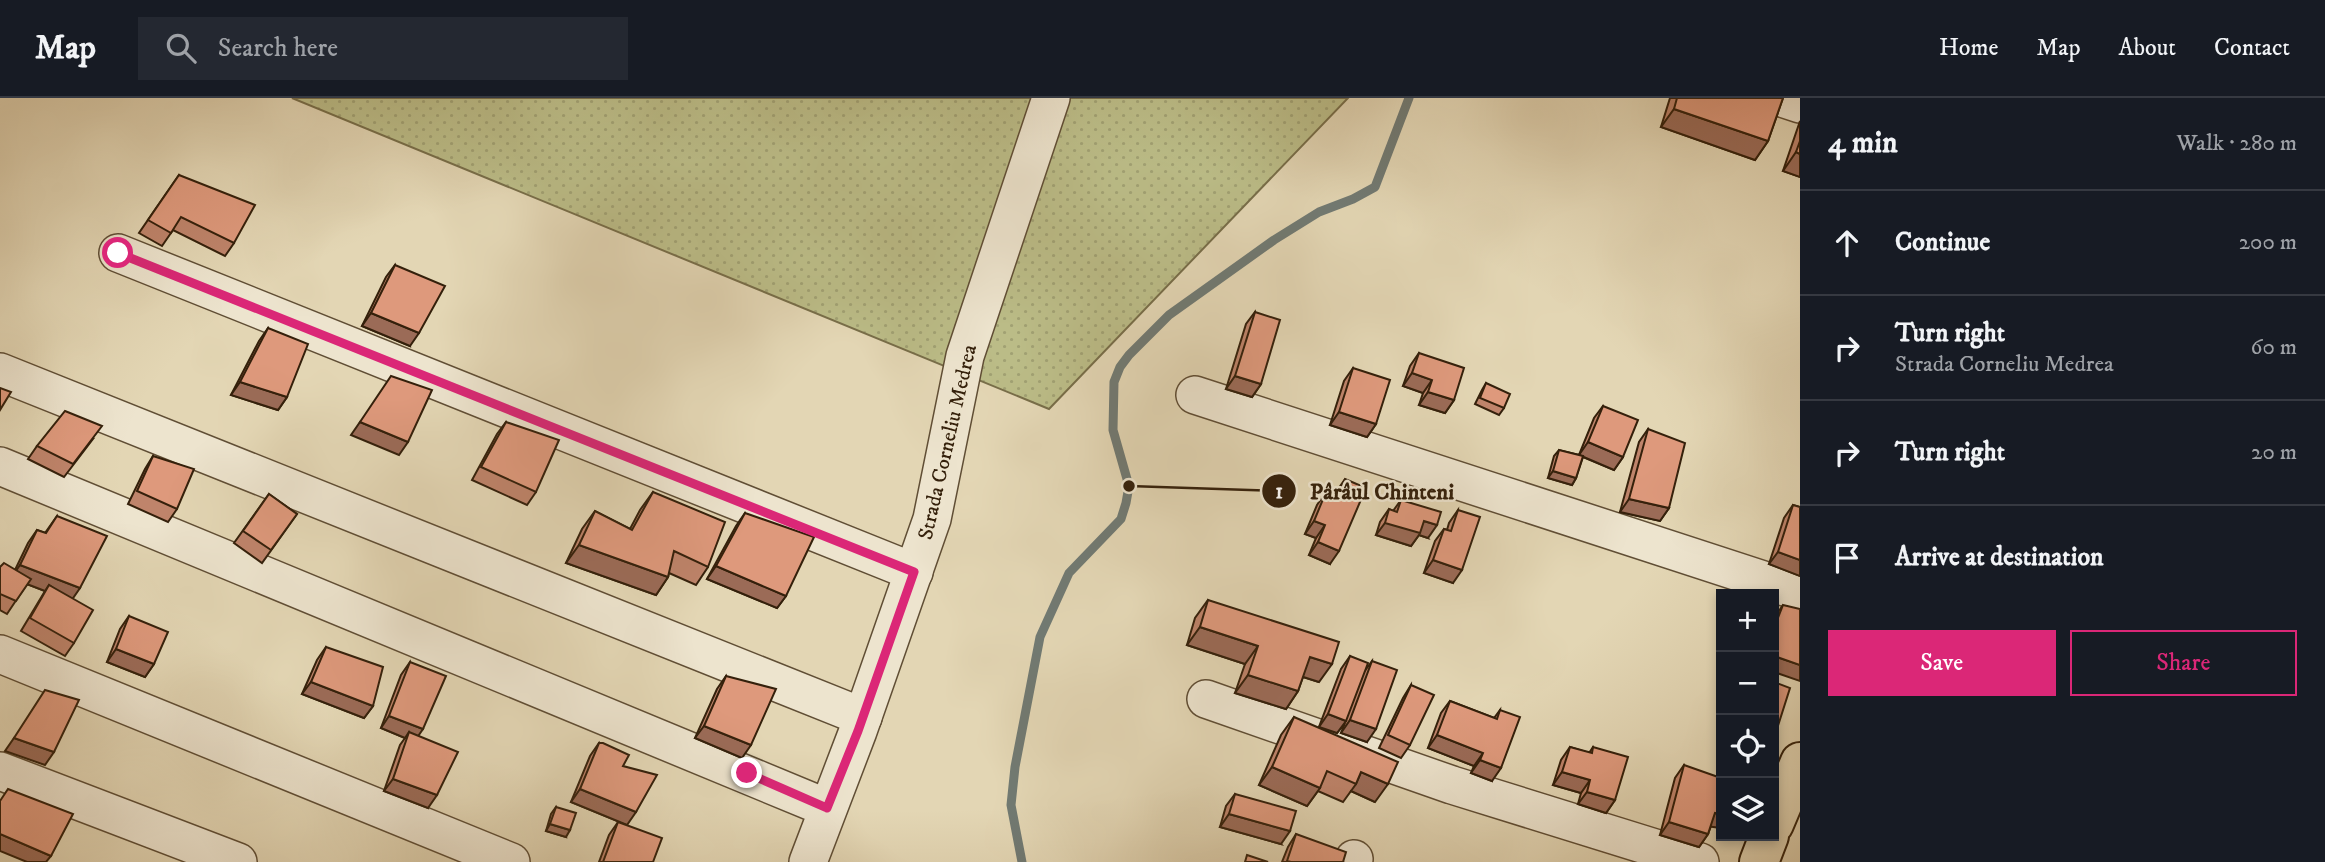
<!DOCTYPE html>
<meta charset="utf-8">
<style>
:root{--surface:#171b24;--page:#242831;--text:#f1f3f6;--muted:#9ea1a6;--line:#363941;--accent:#db2777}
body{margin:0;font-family:"IM FELL DW Pica",serif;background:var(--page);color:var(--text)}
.controls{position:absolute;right:21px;bottom:21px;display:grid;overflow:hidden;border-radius:0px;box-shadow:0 4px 10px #0003}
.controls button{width:63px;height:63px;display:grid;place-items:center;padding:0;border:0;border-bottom:2px solid var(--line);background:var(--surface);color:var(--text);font:35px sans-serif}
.stop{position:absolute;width:21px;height:21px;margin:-16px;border:5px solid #db2777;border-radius:50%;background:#fff}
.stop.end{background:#db2777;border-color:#fff;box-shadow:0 2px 7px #0008}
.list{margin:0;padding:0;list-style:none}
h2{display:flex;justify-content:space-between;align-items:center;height:91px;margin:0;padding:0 28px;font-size:30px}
h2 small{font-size:23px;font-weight:400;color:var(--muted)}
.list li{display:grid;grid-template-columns:46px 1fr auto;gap:21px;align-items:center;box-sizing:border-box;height:105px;padding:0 28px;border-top:2px solid var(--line)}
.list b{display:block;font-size:26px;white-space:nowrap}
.list p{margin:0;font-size:23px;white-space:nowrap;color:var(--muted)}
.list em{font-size:23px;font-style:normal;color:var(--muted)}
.actions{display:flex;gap:14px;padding:21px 28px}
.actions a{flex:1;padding:16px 0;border:2px solid var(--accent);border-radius:0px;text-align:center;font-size:24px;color:var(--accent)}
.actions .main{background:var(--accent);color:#fff}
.icon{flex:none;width:38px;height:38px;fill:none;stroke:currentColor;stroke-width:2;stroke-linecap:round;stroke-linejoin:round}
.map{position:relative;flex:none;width:1800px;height:764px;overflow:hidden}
header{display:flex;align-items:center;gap:42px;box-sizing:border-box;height:98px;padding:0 35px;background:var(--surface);border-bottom:2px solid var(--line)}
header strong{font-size:33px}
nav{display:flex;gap:38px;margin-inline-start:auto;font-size:24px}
.search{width:490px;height:63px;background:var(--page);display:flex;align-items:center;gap:18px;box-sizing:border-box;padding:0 24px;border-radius:0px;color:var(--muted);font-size:26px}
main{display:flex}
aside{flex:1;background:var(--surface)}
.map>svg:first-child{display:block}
.grass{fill:url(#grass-dots);stroke:#786e49;stroke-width:2}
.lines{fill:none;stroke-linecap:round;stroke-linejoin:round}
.stream{stroke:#717a73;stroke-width:9}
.minor-casing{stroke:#604e35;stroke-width:40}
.major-casing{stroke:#34200b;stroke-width:42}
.minor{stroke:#ede4ce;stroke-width:37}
.major{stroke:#e3d6b4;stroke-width:38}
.wall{fill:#bf846b;stroke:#34200b;stroke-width:2}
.shaded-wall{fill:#9b6b57;stroke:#34200b;stroke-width:2}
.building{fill:#de997c;stroke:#34200b;stroke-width:2}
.route{stroke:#db2777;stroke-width:9}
.labels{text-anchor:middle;stroke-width:5;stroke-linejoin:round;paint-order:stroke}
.street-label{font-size:21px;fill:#34200b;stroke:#ede4ce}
.leader{fill:none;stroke:#34200b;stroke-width:2.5}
.callout-dot{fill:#34200b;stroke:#ede4ce;stroke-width:2.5}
.mark-label{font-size:21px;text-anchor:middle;font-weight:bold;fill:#fff}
.callout-label{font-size:23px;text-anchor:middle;font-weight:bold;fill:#34200b;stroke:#ede4ce;stroke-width:5;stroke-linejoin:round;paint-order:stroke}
</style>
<header>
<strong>Map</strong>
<div class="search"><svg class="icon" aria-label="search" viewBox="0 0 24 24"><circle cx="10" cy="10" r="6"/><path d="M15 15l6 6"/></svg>Search here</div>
<nav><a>Home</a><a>Map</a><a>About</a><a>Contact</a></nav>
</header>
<main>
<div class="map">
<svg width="1800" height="764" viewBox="0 0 1800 764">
<defs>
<pattern id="grass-dots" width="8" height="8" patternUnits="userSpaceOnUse" patternTransform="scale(1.75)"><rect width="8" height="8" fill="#bbbc87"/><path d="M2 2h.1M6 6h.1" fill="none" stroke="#a1a173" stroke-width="1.8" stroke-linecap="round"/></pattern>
</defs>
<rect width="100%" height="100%" fill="#e3d6b4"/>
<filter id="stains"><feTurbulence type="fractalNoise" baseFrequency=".00286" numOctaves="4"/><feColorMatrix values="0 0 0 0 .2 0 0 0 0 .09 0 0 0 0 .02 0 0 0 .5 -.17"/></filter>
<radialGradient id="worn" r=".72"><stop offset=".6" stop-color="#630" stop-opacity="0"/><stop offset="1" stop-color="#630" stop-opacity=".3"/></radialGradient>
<polygon class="grass" points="292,0 1348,0 1049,311"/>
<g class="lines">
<polyline class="stream" points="1022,764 1011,707 1015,669 1040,539 1069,475 1121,421 1126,405 1129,388 1113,332 1114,284 1120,269 1129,257 1169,217 1274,142 1319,114 1353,101 1375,89 1409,0"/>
<g class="minor-casing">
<g id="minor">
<polyline points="1782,0 1800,6"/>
<polyline points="118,155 914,474"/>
<polyline points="0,274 863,619"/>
<polyline points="1195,297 1800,494"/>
<polyline points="0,368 827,710"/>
<polyline points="0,556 511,764"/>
<polyline points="1206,601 1452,687 1700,764"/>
<polyline points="0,673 238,764"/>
<polyline points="808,764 858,633 932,421 965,258 1051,0"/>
<polyline points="1353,764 1354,761"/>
</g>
</g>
<g class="major-casing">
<g id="major">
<polyline points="1774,726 1800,664"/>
<polyline points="1759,764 1769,738"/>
</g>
</g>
<use href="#minor" class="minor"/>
<use href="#major" class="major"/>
</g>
<g class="wall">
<polygon points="1670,0 1783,0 1768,43 1755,62 1661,29"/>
<polygon points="1800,23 1800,79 1783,73"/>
<polygon points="179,77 234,145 225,158 173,132 162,148 139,135"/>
<polygon points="395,167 410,248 362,228 386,179"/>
<polygon points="1255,214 1261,286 1252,299 1226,291 1246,226"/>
<polygon points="268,230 287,299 278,312 231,297 259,243"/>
<polygon points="1419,255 1454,302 1445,315 1419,307 1423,295 1403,288 1410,268"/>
<polygon points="1353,270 1376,326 1367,339 1330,327 1344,283"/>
<polygon points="1486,285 1504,310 1499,317 1475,306 1482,292"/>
<polygon points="1603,308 1623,359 1614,372 1583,359 1576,380 1572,387 1548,380 1554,358 1559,352 1579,357 1594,320"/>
<polygon points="506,324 536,394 527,407 472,382 497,336"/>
<polygon points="1648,331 1669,410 1660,423 1620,414 1639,344"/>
<polygon points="93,341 64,379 28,361 37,348"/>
<polygon points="153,358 177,411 168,424 128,406 145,371"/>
<polygon points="1345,381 1330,466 1309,457 1316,440 1305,436 1317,407 1326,394 1334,397"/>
<polygon points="653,394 708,469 696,487 669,475 668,479 656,497 566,465 582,431 595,413 630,431 640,412"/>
<polygon points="269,396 297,416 262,465 234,445"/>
<polygon points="1401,402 1428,440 1419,437 1411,448 1376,437 1380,424 1389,411 1393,413"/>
<polygon points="1793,407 1800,409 1800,478 1769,466 1784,420"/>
<polygon points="1458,412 1453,485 1424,475 1435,443 1444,431 1447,432 1449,425"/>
<polygon points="745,415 786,498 777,510 707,481 736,428"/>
<polygon points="57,418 73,500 74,545 65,558 21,533 45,493 27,486 7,516 0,512 0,469 15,472 28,445 37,432 45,435"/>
<polygon points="1208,502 1319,584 1303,579 1298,593 1286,611 1235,595 1245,566 1187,547 1195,520"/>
<polygon points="1783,507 1774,574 1774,520"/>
<polygon points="129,518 154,566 145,579 107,564 120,531"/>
<polygon points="326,549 373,608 364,620 302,596 317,562"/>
<polygon points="1350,558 1364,574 1372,563 1367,644 1341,635 1345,625 1337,635 1319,629 1341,571"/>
<polygon points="410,564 418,638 428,710 384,693 400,647 405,640 381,630 401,577"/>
<polygon points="726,578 742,660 695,640 717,591"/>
<polygon points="1411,587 1410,647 1401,660 1379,650 1403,600"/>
<polygon points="1450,603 1494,620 1500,612 1492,683 1471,675 1474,668 1428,650 1441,615"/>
<polygon points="1294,619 1375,704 1351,693 1343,704 1318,693 1307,708 1259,687 1281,637"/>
<polygon points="599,645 627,727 571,704 590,658"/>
<polygon points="1570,649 1589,655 1593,649 1615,702 1606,715 1578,706 1581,695 1553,687 1561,662"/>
<polygon points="1684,667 1711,728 1708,736 1699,749 1660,737 1675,680"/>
<polygon points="1235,696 1281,746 1220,729 1226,708"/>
<polygon points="556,709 566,739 546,733 551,716"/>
<polygon points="618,724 653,764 599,764 609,737"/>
<polygon points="1296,736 1343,764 1282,764 1288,749"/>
</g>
<g class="shaded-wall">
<polygon points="1674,11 1768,43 1755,62 1661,29"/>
<polygon points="1796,54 1800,56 1800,79 1783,73"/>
<polygon points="371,215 419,235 410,248 362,228"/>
<polygon points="1412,275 1432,282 1423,295 1403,288"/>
<polygon points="1235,278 1261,286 1252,299 1226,291"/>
<polygon points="240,284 287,299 278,312 231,297"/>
<polygon points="1428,294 1454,302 1445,315 1419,307"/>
<polygon points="1339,314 1376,326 1367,339 1330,327"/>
<polygon points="360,324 408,344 399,357 351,337"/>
<polygon points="1588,344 1623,359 1614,372 1579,357"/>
<polygon points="1553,373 1576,380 1572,387 1548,380"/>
<polygon points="1629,401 1669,410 1660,423 1620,414"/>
<polygon points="1314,423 1325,427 1316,440 1305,436"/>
<polygon points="1424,423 1437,427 1428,440 1419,437 1411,448 1376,437 1385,425"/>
<polygon points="1318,444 1339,453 1330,466 1309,457"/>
<polygon points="579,447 668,479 656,497 566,465"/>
<polygon points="1778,454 1800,462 1800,478 1769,466"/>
<polygon points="1433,462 1462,472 1453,485 1424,475"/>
<polygon points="20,467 80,490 71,503 49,487 45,493 11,480"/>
<polygon points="716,468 786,498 777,510 707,481"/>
<polygon points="1200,529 1258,548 1245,566 1187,547"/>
<polygon points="116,551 154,566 145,579 107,564"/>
<polygon points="1774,558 1800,567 1800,583 1774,574"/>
<polygon points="1310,559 1332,566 1319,584 1297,577"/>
<polygon points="1248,577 1298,593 1286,611 1235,595"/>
<polygon points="311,584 373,608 364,620 302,596"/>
<polygon points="1328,616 1346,623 1337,635 1319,629"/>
<polygon points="389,618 423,631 414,644 409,634 405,640 381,630"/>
<polygon points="1350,622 1376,631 1367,644 1341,635"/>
<polygon points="704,628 751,647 742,660 695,640"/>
<polygon points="1437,637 1483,655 1474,668 1428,650"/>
<polygon points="14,640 54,654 45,667 5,653"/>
<polygon points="1480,662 1501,670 1492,683 1471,675"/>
<polygon points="1272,669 1320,690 1307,708 1259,687"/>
<polygon points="1361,674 1388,686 1375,704 1351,693 1356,686"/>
<polygon points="1562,674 1590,682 1581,695 1553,687"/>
<polygon points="393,681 437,697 428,710 384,693"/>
<polygon points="580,691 636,714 627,727 571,704"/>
<polygon points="1587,694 1615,702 1606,715 1578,706"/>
<polygon points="1715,715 1721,716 1721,730 1706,728"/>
<polygon points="1229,716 1290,733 1281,746 1220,729"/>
<polygon points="1669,724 1708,736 1699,749 1660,737"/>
<polygon points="550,726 570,732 566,739 546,733"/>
<polygon points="0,736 51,758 46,764 27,764 0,753"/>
</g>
<g class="building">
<polygon points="1677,0 1783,0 1768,43 1674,11"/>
<polygon points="1800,43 1800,56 1796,54"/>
<polygon points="179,77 255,107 234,145 181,119 171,135 148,122"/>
<polygon points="395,167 445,188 419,235 371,215"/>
<polygon points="1255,214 1280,222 1261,286 1235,278"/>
<polygon points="268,230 308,246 287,299 240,284"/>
<polygon points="1419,255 1464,270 1454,302 1428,294 1432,282 1412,275"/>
<polygon points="1353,270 1390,282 1376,326 1339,314"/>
<polygon points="391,278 432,292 408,344 360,324"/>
<polygon points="1486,285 1510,296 1504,310 1480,300"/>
<polygon points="0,290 11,294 0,312"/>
<polygon points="1603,308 1638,322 1623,359 1588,344"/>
<polygon points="65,313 102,328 73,366 37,348"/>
<polygon points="506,324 559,342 536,394 481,369"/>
<polygon points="1648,331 1685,345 1669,410 1629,401"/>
<polygon points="1559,352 1583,358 1576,380 1553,373"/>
<polygon points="153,358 194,371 177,411 137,393"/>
<polygon points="1345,381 1366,390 1339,453 1318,444 1325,427 1314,423 1326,394 1337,399"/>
<polygon points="653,394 725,424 708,469 674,453 668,479 579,447 595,413 632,432"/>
<polygon points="269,396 297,416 271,452 243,433"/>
<polygon points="1401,402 1441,414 1437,427 1424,423 1420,435 1385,425 1389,411 1397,414"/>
<polygon points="1793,407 1800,409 1800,462 1778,454"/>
<polygon points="1458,412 1480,419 1462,472 1433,462 1444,431 1451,433"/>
<polygon points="745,415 814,439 786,498 716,468"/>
<polygon points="57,418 107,438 80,490 20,467 37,432 46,435"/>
<polygon points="4,465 31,481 16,503 0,496 0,469"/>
<polygon points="49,487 93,512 74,545 30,520"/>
<polygon points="1208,502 1339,544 1332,566 1310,559 1298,593 1248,577 1258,548 1200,529"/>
<polygon points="1783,507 1800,511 1800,567 1774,558 1774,530"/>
<polygon points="129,518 168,534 154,566 116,551"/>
<polygon points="326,549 383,569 373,608 311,584"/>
<polygon points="1350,558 1368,565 1346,623 1328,616"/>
<polygon points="1372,563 1397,572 1376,631 1350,622"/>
<polygon points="410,564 446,578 423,631 389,618"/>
<polygon points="726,578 776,591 751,647 704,628"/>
<polygon points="1774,584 1790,590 1776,634 1774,634"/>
<polygon points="1411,587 1434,597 1410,647 1388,637"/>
<polygon points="45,592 79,602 54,654 14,640"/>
<polygon points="1450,603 1497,621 1500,612 1520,619 1501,670 1480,662 1483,655 1437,637"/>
<polygon points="1294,619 1398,664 1388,686 1361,674 1356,686 1327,673 1320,690 1272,669"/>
<polygon points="409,634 458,654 437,697 393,681"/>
<polygon points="599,645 603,645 629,657 623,668 657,677 636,714 580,691"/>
<polygon points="1570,649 1592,655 1593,649 1628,659 1615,702 1587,694 1590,682 1562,674"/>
<polygon points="1684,667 1721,680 1721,716 1715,715 1708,736 1669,724"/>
<polygon points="8,691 73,716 51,758 0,736 0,703"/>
<polygon points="1235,696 1296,713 1290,733 1229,716"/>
<polygon points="556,709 576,715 570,732 550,726"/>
<polygon points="618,724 662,740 653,764 603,764"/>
<polygon points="1296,736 1346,754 1343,764 1291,764 1287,763"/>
<polygon points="1247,757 1268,764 1245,764"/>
</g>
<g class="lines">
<polyline class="route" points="118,155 914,474 858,633 827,710 747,675"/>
</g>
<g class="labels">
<g class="street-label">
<text transform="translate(947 344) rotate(-77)" y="7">Strada Corneliu Medrea</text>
</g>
</g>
<path class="leader" d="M1129 388L1279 393"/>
<g class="callout-dot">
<circle cx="1129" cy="388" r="7"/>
<circle cx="1279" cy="393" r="18"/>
</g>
<g class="mark-label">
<text x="1279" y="400">1</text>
</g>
<g class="callout-label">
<text x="1382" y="401">Pârâul Chinteni</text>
</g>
<rect width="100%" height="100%" filter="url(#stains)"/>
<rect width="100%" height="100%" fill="url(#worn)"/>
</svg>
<div class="controls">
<button>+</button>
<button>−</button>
<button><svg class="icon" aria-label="locate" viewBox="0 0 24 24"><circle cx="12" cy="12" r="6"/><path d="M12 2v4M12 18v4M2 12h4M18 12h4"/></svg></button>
<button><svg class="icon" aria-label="layers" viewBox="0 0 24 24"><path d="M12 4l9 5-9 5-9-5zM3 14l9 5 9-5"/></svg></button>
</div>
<div class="stop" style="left:118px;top:155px"></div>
<div class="stop end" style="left:747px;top:675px"></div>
</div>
<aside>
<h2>4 min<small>Walk · 280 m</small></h2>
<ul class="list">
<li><svg class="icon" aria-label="ahead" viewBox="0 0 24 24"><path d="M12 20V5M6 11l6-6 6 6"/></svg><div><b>Continue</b></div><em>200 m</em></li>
<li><svg class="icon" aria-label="right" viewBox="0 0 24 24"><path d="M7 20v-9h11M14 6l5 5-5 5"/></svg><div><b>Turn right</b><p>Strada Corneliu Medrea</p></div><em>60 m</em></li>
<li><svg class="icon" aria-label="right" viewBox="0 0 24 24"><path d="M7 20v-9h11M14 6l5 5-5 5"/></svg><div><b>Turn right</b></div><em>20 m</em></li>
<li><svg class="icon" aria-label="arrive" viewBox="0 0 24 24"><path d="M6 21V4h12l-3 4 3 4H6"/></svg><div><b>Arrive at destination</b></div></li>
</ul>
<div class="actions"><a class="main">Save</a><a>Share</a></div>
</aside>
</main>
